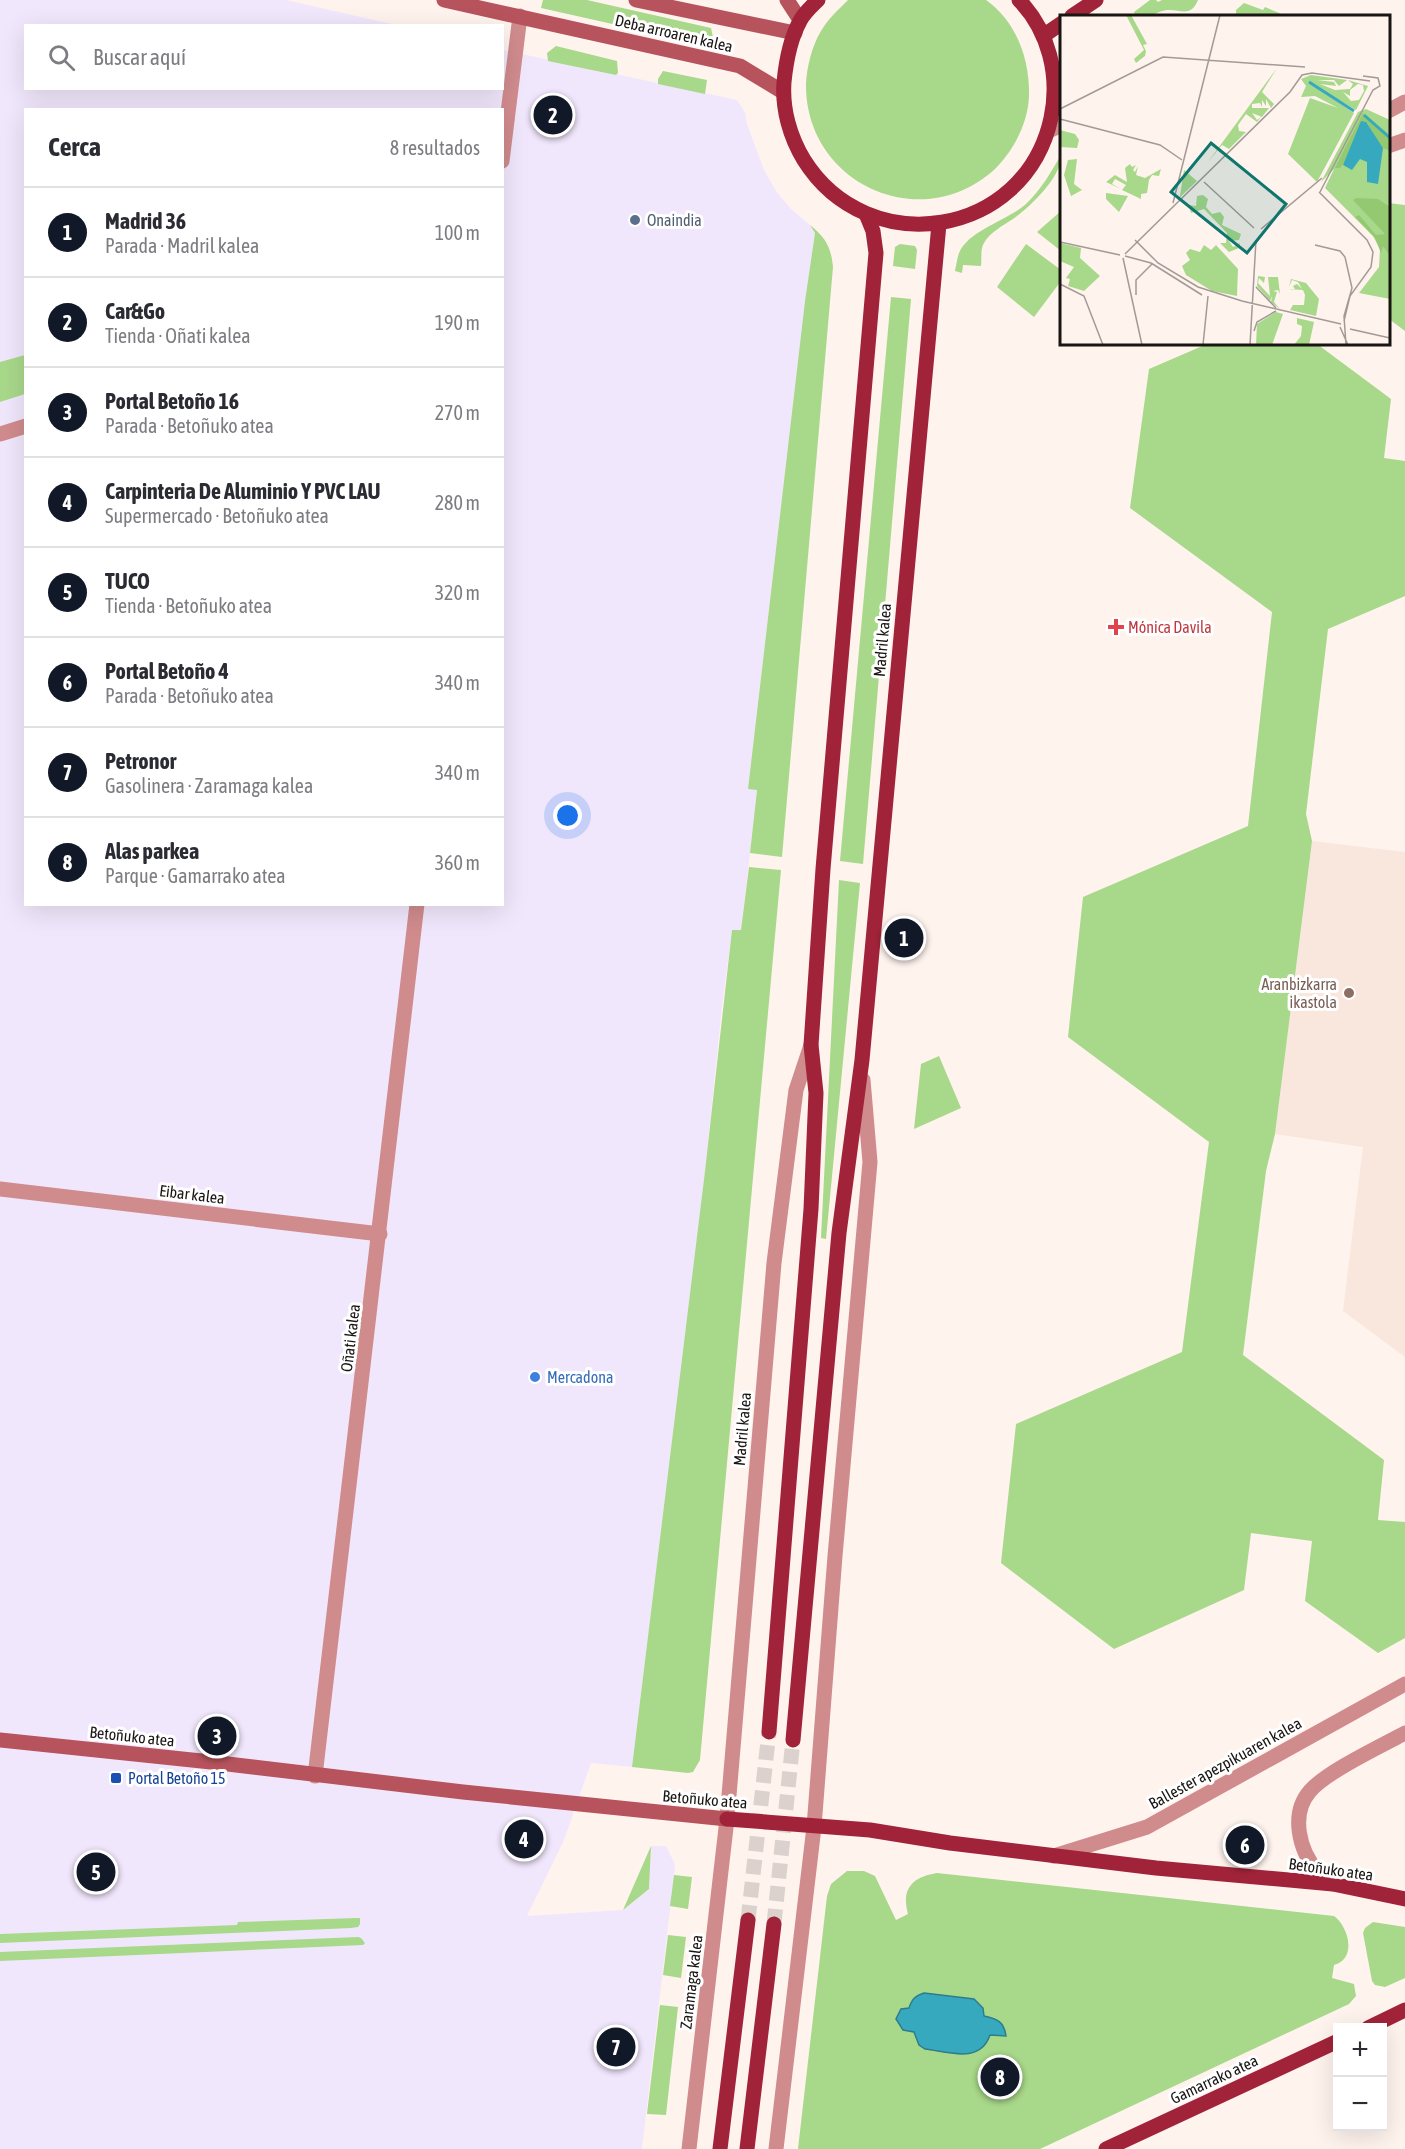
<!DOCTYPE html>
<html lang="es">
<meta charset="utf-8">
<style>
:root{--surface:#fff;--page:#f2f2f3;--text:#2b2b33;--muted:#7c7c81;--line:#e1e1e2;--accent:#111827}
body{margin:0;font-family:"Asap Condensed",sans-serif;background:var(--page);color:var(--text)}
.controls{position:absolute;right:18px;bottom:18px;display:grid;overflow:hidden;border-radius:0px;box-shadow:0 6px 24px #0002}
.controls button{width:54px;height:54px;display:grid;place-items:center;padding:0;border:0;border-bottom:2px solid var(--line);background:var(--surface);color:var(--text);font:30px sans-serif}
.you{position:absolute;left:568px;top:816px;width:21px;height:21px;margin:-15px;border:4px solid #fff;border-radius:50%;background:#1a73e8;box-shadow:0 0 0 9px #1a73e833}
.badge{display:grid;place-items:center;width:39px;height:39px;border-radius:50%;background:var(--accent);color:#fff;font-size:20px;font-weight:700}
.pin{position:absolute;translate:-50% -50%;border:3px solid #fff;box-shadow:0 2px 6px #0006}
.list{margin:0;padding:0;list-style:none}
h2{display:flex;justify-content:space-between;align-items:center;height:78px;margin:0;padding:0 24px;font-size:26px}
h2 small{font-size:20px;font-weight:400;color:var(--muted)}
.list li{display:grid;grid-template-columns:39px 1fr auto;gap:18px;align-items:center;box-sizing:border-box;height:90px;padding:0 24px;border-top:2px solid var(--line)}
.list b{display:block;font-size:22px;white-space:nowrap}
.list p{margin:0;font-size:20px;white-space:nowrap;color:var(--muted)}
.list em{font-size:20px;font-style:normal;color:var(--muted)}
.icon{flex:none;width:33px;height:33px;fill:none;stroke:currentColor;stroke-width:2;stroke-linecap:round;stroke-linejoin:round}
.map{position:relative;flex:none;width:1405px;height:2149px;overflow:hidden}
.search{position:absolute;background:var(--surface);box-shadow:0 6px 24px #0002;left:24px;top:24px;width:480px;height:66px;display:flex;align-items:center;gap:15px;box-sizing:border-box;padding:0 21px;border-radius:0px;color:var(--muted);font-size:22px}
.panel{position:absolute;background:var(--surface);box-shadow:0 6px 24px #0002;left:24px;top:108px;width:480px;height:798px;border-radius:0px}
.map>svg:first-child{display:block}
.built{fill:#f9e6dd}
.industrial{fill:#f1e7fc;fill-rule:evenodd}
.green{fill:#a8d88a}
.water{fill:#37a9be;stroke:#2e7d8b;stroke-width:1.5}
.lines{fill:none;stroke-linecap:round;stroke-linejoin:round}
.primary-tunnel{stroke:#dcd2cd;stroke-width:15;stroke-dasharray:15 8;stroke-linecap:butt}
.street{stroke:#d08b8d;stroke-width:15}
.secondary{stroke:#b7535c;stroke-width:15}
.primary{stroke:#a12339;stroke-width:15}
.service-dot{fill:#5c6f8a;stroke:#fff;stroke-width:2}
.health-dot{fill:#e0444e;stroke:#fff;stroke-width:2}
.education-dot{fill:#8d6e63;stroke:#fff;stroke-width:2}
.shop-dot{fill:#3f7fe0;stroke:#fff;stroke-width:2}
.transit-dot{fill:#1a4fb4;stroke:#fff;stroke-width:2}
.labels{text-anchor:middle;stroke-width:6;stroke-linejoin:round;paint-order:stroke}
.street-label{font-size:16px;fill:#191513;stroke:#fff}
.service-label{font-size:16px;fill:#4e5e75;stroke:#fff;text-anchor:start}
.health-label{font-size:16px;fill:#be3a42;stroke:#fff;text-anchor:start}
.education-label{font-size:16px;fill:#785e54;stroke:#fff;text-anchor:end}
.shop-label{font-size:16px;fill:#366cbe;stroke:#fff;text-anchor:start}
.transit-label{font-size:16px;fill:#164399;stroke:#fff;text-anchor:start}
.inset-river{fill:none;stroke:#37a9be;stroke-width:3}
.inset-road{fill:none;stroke:#a39a96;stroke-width:1.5}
.view{fill:#0f766e;fill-opacity:0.15;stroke:#0f766e;stroke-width:3}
.inset-edge{fill:none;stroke:#191513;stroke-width:3}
</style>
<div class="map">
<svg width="1405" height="2149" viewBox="0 0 1405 2149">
<rect width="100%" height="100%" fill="#fff3ee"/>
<polygon class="built" points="1312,841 1405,852 1405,1357 1343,1311 1363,1147 1275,1134"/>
<path class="industrial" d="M0,0H286L396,25L26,26V88H502L503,50L737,100L745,112L747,124L764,170L776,191L791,209L810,225L815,233L805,301L748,788L757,789L750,853L741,930H732L722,1007L705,1171L632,1767L591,1763L564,1840L527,1916L623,1910L649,1889L651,1846H666L675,1864L674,1875L642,2149H0ZM26,110H502V904H26Z"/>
<g class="green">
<polygon points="543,0 587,0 711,28 715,47 541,8"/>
<path d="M848,0H986C1017,22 1030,60 1029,96C1028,123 1014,150 995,169C921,237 804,183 806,83C807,66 812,46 821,31C828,19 838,10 848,0Z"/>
<path d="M1150,0H1156L1158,2L1162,0H1198C1188,24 1174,0 1152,16H1135L1134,12Z"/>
<polygon points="1244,3 1263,10 1265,7 1286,16 1236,16 1236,10"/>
<polygon points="556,46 617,61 618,73 616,75 548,61 547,53"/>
<polygon points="663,71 707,80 705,94 658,84 658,79"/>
<path d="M1061,155C1062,177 1030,207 1013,219C1004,225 990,232 984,243C980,249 982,259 981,266L963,265L962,273L955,271C956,266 957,259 959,253C969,230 1007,221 1026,204C1041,190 1051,172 1061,155Z"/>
<polygon points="1388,203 1405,205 1405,331 1389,319"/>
<polygon points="1061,211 1061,251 1037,232"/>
<path d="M810,225C826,238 831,247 833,267L782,857L750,853L757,790L748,789L805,301L815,233Z"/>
<polygon points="900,244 915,246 917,250 915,269 893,266 895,247"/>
<polygon points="1026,244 1061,270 1061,281 1034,317 997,287"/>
<polygon points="891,297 911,299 863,864 840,861"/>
<polygon points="1207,344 1317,344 1391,399 1384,458 1405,461 1405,596 1328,629 1306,814 1312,841 1275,1134 1266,1171 1243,1355 1384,1460 1378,1520 1405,1522 1405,1638 1378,1653 1305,1601 1312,1541 1251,1533 1244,1590 1114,1649 1001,1563 1016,1424 1182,1352 1209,1142 1068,1037 1083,897 1248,826 1272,612 1130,508 1149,369"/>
<polygon points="25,355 25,394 0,402 0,362"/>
<polygon points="749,867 781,870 700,1760 693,1772 688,1773 632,1767 705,1171 732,930 741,930"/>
<polygon points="839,880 860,883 826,1239 821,1238"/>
<polygon points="939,1056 961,1108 914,1129 921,1064"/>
<polygon points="651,1846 649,1889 623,1910"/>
<path d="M847,1871H864L875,1876L896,1920L908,1914C901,1889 912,1877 937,1873L1334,1916C1349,1927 1357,1959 1334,1965L1332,1978L1354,1984L1356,1996L1349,2004L1040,2149H798L827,1896L831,1884Z"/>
<polygon points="674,1875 692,1877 688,1909 670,1906"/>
<polygon points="356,1918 360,1918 360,1924 358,1927 351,1928 0,1943 0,1934 237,1925 238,1922"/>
<polygon points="1373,1922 1405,1927 1405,1978 1385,1987 1375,1985 1372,1981 1363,1933 1365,1928"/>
<polygon points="668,1935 686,1937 681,1978 663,1975"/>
<polygon points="358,1937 361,1938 365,1943 363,1945 0,1961 0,1952"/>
<polygon points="660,2005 678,2007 666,2115 647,2114"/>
</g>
<path class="water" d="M924,1993L974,1999L983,2008L984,2016C998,2019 1004,2022 1006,2036L990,2035C980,2064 949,2052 925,2049L919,2045L914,2032L903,2030L896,2019L901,2009L909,2008C912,1999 915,1996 924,1993Z"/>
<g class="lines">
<g class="primary-tunnel">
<polyline points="748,1920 769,1732"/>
<polyline points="774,1924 793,1740"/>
</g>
<g class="street">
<polyline points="1388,111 1405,102"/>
<polyline points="1048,131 1062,125"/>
<polyline points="1388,146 1405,140"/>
<polyline points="502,161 520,16"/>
<polyline points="0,434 26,426"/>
<polyline points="0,1189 380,1234"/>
<polyline points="315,1776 417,904"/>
<polyline points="1054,1856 1147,1827 1405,1684"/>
<path d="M1333,1884C1328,1880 1322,1877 1318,1872C1299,1851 1290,1814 1310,1791C1326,1772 1381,1746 1405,1733"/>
<polyline points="689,2149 727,1819 774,1263 796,1090 811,1045"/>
<polyline points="776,2149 814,1827 835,1556 870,1162 863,1080"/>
</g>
<g class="secondary">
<polyline points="444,0 740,66 783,92"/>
<polyline points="636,0 795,33"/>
<polyline points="787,0 800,20"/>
<polyline points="0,1740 211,1762 463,1792 727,1819"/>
</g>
<g class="primary">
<path d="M818,0C812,6 804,13 800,21C790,39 786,62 784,82C782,109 790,137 804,160C868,262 1025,238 1051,118C1060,76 1049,31 1019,0"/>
<polyline points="1072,16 1096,0"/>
<polyline points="1043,36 1062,23"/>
<polyline points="769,1732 811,1209 816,1093 811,1045 823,869 876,253 873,231 866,214"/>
<polyline points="793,1740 839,1233 862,1060 939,224"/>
<polyline points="727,1819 870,1830 950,1843 1156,1868 1333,1884 1405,1899"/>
<polyline points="1368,2028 1405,2010"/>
<polyline points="720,2149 748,1920"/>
<polyline points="747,2149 774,1924"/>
<polyline points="1106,2149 1338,2041"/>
</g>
</g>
<circle class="service-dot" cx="635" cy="220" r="6"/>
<path class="health-dot" d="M1113 618h6v6h6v6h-6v6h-6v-6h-6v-6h6z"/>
<circle class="education-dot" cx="1349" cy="993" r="6"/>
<circle class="shop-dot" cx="535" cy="1377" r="6"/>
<rect class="transit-dot" x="110" y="1772" width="12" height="12" rx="3"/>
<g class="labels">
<g class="street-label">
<text transform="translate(674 33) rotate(13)" y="6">Deba arroaren kalea</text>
<text transform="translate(882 640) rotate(-85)" y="6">Madril kalea</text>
<text transform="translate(192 1194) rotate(7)" y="6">Eibar kalea</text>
<text transform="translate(350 1338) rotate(-83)" y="6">Oñati kalea</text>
<text transform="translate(742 1429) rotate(-85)" y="6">Madril kalea</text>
<text transform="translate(132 1736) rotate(6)" y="6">Betoñuko atea</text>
<text transform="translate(1225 1763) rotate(-29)" y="6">Ballester apezpikuaren kalea</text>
<text transform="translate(705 1799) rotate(5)" y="6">Betoñuko atea</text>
<text transform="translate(1331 1869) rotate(8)" y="6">Betoñuko atea</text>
<text transform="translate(691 1982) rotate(-83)" y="6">Zaramaga kalea</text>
<text transform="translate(1214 2079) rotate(-25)" y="6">Gamarrako atea</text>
</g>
<g class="service-label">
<text x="647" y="226">Onaindia</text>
</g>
<g class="health-label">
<text x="1128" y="633">Mónica Davila</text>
</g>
<g class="education-label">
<text x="1337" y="990">Aranbizkarra<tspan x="1337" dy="18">ikastola</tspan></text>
</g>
<g class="shop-label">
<text x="547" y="1383">Mercadona</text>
</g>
<g class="transit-label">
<text x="128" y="1784">Portal Betoño 15</text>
</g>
</g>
<g transform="translate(1060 15)">
<rect width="330" height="330" fill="#fff3ee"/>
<path d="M66,0H71L87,29L83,30L86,36L85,41L76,48L74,44L84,35ZM217,53L202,77L214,89L211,93L206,84V91L202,85V92L200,88L192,89V93H209L202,102L192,98L197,105L201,102L197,107L186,99L178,110L179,116L186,117L169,134L162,130L148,147ZM251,60L287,65L279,71L274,65H257L274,67L276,71L260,69L275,75L290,74L293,69L288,65L308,71L296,95L248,67L294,98L257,167L228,139L250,83L278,93L255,81L241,82L246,71L241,64ZM298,69L303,70L304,76L299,85L291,86L283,77L290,81V75ZM306,94L330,105V284L299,278L319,252L320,234L313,221L265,173L274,154L261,167L298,97ZM0,115L15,119L19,125L17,133L0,132ZM17,144L14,169L22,175L11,181L4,160L8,145ZM70,149L72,152L76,150L73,155L75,157L78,151L76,160L85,163L101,154L99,161L92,160L89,165L87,178L81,179V184L62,175L66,170L55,164L52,169L61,174L46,167L55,160L67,167L65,153ZM124,155L137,166L117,185L120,181ZM46,178L68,181L59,197L46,184ZM143,180L148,184L146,192L152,199L160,197L164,202L162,210L181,219L179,225L169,226L173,232L180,228L179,233L169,237L160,228H166L167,218L144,194L131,198L129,190L136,191L137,181ZM0,228L21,233L20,243L40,261L24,276L8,271L10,264L6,263L14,252L0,246ZM144,230L151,235L156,230L178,254L177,281L152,276L126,260L122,251L130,245L126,238L130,234L140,237ZM198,261L205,262L204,268L199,263L198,268L210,281L208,262H218L220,279L218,275L213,276L217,277L214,287L220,294L211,287L212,281L210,286L197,271ZM231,264L246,268L259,284L256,301L230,295L233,290H244L245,280L243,275L228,274H235L233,271L237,269L242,274L238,267L232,265L229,272ZM216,297L223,299L212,330H196L197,309ZM237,303L254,307L249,330H234L241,321L242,311L237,309Z" fill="#a8d88a" fill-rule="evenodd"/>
<path d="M303,98L330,120V136L323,133L306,109L300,110L287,144L280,153H275ZM296,183L318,184L330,192V241L323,231L321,238L315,223L295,202L299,200L316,220L325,219L293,185Z" fill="#94c972"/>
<path d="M301,106L306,107L323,133L318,169L307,167V147L300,144L292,155L283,150Z" fill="#37a9be"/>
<path class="inset-river" d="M249,67L294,96M304,100L330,123"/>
<path class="inset-road" d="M0,94L103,42L245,52M0,104L100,130L122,145M144,167L194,213M259,177L307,225L313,237L311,252L290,281L284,306M260,177L313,75L320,71L318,63L303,61M113,188L160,0M201,214L262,163M75,225L98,248L138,272L182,286M0,227L60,240M255,230L280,236L285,242L292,273L284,301L286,330M65,239L230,77L242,60L252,58L310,66M65,241L91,248M63,243L82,330M91,248L142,280M0,269L24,281L43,330M196,272L216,293M76,280V265L92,249M182,286L281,309M280,312L288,330M290,314L330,323M194,316L197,307L216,296M143,330L148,281M190,330L196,225"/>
<path class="view" d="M151,128L226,189L187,238L111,177Z"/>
<rect width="330" height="330" class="inset-edge"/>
</g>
</svg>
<div class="controls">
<button>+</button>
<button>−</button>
</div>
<div class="you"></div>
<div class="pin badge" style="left:904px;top:938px">1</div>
<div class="pin badge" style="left:553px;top:115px">2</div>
<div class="pin badge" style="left:217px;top:1736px">3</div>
<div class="pin badge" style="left:524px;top:1839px">4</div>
<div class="pin badge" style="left:96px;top:1872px">5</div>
<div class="pin badge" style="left:1245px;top:1845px">6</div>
<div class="pin badge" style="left:616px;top:2047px">7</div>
<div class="pin badge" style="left:1000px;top:2077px">8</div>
<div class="search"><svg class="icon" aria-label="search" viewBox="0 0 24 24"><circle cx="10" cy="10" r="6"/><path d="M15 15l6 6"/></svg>Buscar aquí</div>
<section class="panel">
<h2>Cerca<small>8 resultados</small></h2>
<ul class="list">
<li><span class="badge">1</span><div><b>Madrid 36</b><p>Parada · Madril kalea</p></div><em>100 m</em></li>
<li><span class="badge">2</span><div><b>Car&amp;Go</b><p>Tienda · Oñati kalea</p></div><em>190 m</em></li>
<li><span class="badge">3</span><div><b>Portal Betoño 16</b><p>Parada · Betoñuko atea</p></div><em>270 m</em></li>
<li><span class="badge">4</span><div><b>Carpinteria De Aluminio Y PVC LAU</b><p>Supermercado · Betoñuko atea</p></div><em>280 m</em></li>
<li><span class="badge">5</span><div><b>TUCO</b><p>Tienda · Betoñuko atea</p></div><em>320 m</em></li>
<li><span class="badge">6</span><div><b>Portal Betoño 4</b><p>Parada · Betoñuko atea</p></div><em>340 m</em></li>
<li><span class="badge">7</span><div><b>Petronor</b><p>Gasolinera · Zaramaga kalea</p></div><em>340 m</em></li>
<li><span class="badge">8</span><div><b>Alas parkea</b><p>Parque · Gamarrako atea</p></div><em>360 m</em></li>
</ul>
</section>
</div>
